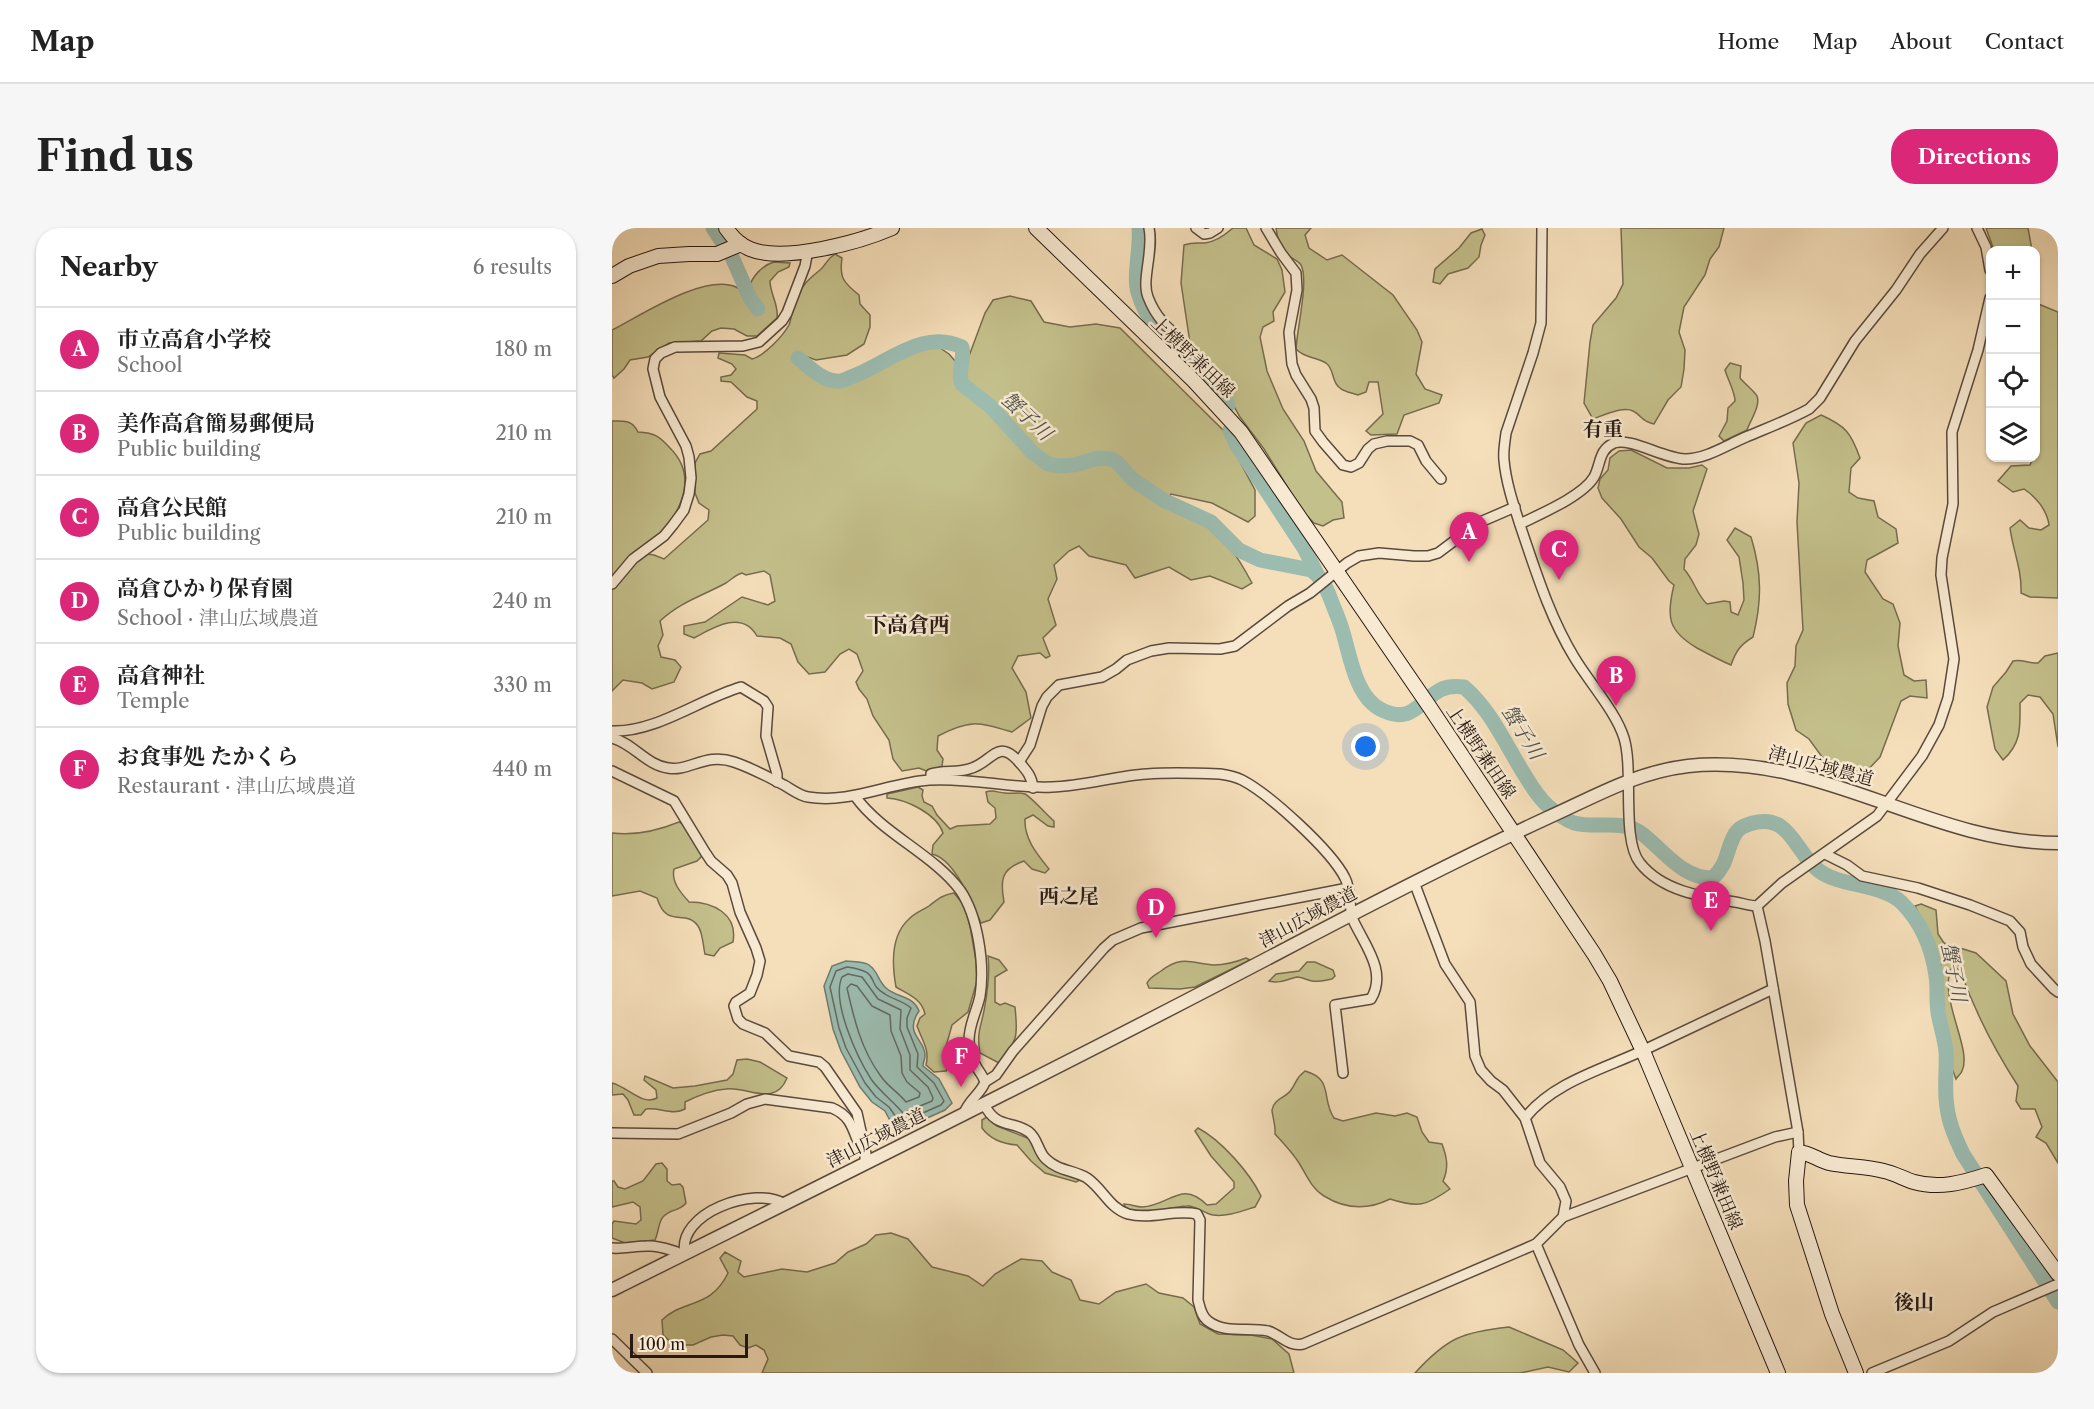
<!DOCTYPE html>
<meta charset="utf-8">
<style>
:root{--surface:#fff;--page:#f6f6f6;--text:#222;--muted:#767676;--line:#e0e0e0;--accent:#db2777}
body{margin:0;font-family:"Libre Caslon Text","Noto Serif JP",serif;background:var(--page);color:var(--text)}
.controls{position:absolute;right:18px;top:18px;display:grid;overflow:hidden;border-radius:12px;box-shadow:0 2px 4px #0004}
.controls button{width:54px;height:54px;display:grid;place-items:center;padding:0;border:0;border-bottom:2px solid var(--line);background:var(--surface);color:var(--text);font:30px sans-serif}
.scale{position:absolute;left:18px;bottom:15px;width:118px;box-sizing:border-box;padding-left:6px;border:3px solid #271913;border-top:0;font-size:16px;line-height:21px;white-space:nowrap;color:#271913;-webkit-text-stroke:4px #f8ead2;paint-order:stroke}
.you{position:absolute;left:754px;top:519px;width:21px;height:21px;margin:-15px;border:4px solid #fff;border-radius:50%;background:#1a73e8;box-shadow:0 0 0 9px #1a73e833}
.badge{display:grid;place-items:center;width:39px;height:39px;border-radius:50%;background:var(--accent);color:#fff;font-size:20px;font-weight:700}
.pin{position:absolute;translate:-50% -50px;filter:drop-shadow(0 2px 3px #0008)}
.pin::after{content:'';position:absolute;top:32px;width:21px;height:18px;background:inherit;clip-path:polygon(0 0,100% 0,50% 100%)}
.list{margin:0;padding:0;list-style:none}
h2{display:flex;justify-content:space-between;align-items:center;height:78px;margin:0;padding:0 24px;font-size:26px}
h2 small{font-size:20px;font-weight:400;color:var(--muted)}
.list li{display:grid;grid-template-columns:39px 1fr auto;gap:18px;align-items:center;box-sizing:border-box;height:84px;padding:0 24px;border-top:2px solid var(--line)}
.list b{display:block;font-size:22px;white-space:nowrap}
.list p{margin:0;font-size:20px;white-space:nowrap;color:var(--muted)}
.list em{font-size:20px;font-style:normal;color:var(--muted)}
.icon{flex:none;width:33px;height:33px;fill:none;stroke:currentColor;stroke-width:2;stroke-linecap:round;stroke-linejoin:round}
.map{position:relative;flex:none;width:1446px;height:1145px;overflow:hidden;border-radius:24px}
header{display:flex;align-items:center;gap:36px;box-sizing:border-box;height:84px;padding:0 30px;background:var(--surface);border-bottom:2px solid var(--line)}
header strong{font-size:28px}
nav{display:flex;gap:33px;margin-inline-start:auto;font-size:21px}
.intro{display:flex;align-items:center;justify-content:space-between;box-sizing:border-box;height:144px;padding:0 36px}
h1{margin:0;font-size:42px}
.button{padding:15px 27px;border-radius:24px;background:var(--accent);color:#fff;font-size:21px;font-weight:700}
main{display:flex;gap:36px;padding:0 36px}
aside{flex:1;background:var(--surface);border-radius:24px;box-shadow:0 2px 4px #0004}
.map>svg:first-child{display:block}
.green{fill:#c4c08b;stroke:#766c4f;stroke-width:1.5}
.water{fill:#9cbcb0;stroke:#6d7b71;stroke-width:1.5}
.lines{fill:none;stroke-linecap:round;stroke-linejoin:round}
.shore{stroke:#626a62;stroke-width:1.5}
.river{stroke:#9cbcb0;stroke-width:15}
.minor-casing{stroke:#5a4a3d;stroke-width:12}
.tertiary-casing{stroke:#5a4a3d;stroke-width:15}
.secondary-casing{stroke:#271913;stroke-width:16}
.minor{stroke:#f8ead2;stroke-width:9}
.tertiary{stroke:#f8ead2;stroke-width:12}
.secondary{stroke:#f8ead2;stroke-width:14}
.labels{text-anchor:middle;stroke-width:5;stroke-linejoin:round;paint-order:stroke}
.street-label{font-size:18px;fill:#271913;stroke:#f8ead2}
.water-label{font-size:20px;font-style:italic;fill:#50524a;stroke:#f8ead2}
.neighbourhood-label{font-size:20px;font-weight:bold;fill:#271913;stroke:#f8ead2}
.quarter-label{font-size:21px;font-weight:bold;fill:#271913;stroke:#f8ead2}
</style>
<header>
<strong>Map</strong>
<nav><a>Home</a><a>Map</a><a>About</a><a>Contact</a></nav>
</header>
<div class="intro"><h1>Find us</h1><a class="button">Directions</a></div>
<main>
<aside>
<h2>Nearby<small>6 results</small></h2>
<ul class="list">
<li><span class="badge">A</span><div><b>市立高倉小学校</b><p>School</p></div><em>180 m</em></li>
<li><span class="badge">B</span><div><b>美作高倉簡易郵便局</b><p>Public building</p></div><em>210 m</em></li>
<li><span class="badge">C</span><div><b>高倉公民館</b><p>Public building</p></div><em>210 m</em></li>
<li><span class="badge">D</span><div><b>高倉ひかり保育園</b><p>School · 津山広域農道</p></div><em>240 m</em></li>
<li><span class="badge">E</span><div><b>高倉神社</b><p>Temple</p></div><em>330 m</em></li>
<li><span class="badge">F</span><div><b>お食事処 たかくら</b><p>Restaurant · 津山広域農道</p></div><em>440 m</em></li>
</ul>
</aside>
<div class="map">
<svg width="1446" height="1145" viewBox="0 0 1446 1145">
<rect width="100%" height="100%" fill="#f5dfba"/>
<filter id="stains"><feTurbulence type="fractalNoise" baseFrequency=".00333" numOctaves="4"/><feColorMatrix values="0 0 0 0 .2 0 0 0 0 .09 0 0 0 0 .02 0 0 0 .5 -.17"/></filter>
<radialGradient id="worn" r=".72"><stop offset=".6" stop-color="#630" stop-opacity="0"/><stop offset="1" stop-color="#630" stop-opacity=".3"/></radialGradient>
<g class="green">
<path d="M621,0H634L642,17L665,31L670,42L673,64L661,84L662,93L651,99L648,109L655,143L671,181L692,213L704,243L730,274L732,290L721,292L711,298L702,295L691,284L652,221L628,189L603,145L584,125L578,115L569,55L572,17C580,14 585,15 593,15C604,14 613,7 621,0Z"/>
<path d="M664,0H699L693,7L697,20L715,32L730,27L781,67L805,102L810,114L804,146L813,161L830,167L827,175L792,187L785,206L759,207L754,203L771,186L766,154H757L754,164L746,167C741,165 732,164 728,160C719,154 723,142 714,135C704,129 692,130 684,121C685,101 697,52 689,37C686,32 678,30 674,26C668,18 665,9 664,0Z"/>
<path d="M1009,0H1112L1107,19L1098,31L1093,47L1072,79L1067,104L1073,122L1072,141L1069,159L1056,172L1042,196C1027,192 1031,188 1021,183C1011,178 992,187 981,191L972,175L978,114L981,97L1004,70L1011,56Z"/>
<polygon points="1374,0 1416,0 1420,22 1382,22"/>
<polygon points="870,1 873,7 869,17 867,29 856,40 836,46 828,56 821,54 823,41 847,20 859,5"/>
<path d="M223,26L230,30C227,50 232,55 247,67L248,76L258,87V99L252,116L235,127L204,132L190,127L183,130L207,150L226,155L250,148L303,122L325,118L337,126L345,135L357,128L373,85L381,72L398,68L419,73L432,94L458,99L484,96L508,100L611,202L643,262V288L636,294L600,275L559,266L551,277C562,282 574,286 585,292C613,307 626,329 640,355L630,361L598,348L579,352L557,339L523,350L514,337L477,328L467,318L457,323L442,337L445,351L436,371L444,397L431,410L438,428L434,430L428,425L406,428L400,440L414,464L419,490L400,504C366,494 358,491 326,508L325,522L331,531L330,538L317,544L307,540L290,543L281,531L277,512L261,488L255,471L247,461L244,454L251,443L245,426L237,421L228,426L213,444L197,446L186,434L179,416L168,410L145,408C130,382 102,399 82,410L72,406V398L93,394L130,369L156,377L163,373L158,347L152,343L134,347L130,345C123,347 120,351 114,355C90,368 68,374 48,393L51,407L46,418L49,429L63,432L69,439L62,454L40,461L30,455L11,452L0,463V193C13,193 20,192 26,204C43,205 47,208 58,220C93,255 59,296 34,326L42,327L52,331L96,292L97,282L87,275L83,265V235L88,226L99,223L145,181V173L135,169L119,154L109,153V149L119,147L124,141L120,136L106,130L107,125L133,127L140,131C152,128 171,108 177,97C180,89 180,79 184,70C189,58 198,50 208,42C214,37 214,32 223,26Z"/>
<path d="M162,34L178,35L177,39L166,44L158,53C158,66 167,77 165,90L145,108H135L122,101L109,100L100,103L89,113L57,115L36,129L18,132L12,141L2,150L0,147V102C28,88 92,45 124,59C133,63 138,75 145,82L149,80L137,60C140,48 151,37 162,34Z"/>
<path d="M1424,75L1446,84V370L1418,369L1409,365C1410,341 1401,323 1398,300L1408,292L1417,300L1429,302L1437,297C1435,282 1424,269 1412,261L1401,264L1386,253L1399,238L1418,237L1421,230H1424Z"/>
<path d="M1118,135L1129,138L1128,150C1133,156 1142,163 1145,168C1149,177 1138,193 1135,202L1112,213L1107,208L1115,193L1116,180L1123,173C1123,164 1116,152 1113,142Z"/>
<path d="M1209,187C1234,198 1239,205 1248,230L1239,240L1237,264L1246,270L1262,273L1266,289L1284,301L1286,315L1255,332L1253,344L1271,371L1281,376L1288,395L1286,418L1292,447L1302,453L1314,452L1315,470L1298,468L1289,473L1268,529L1251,547L1240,546L1216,537L1197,511L1184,502L1176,476L1175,455L1183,438L1184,418L1191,402L1185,294L1187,255L1181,215L1194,195Z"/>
<path d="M1019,222L1055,240H1077L1090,237L1095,241L1081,283L1087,306L1084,317L1073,331L1072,341C1082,352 1085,367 1095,376L1112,373L1118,374L1119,384L1126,387L1132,372L1131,355L1127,329L1115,312L1123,300L1139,309C1150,345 1150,373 1141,409C1128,417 1124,423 1119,437C1107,432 1096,426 1085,420C1056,403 1054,389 1062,357L1057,353L1040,330L1027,319L1009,291L990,270L986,260L988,251L996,242L998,230L1007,223Z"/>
<path d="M1446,425V519L1441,486L1428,469L1416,467L1408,475C1408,498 1410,515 1391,532L1383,521L1375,479L1381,459L1394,444L1401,433C1411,431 1417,436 1426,435L1433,428Z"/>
<path d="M306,559L311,562L310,568L312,574L320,578L325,587L338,601L345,598L378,596L384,590L383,580L376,574L374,564C381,561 386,565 393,565C400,566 407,564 413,566C418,568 436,588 442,593V599L436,598L421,587L413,591C412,611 425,626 437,641L433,645L420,641L412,633C389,641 388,652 392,674L378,692L369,695C360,676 343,631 320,626L321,617L331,605C325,586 294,571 275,570V566Z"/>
<path d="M67,594L75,598L91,627L85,633L62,641C59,654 69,665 77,674C101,674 126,686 121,714L108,720L102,728L93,726C91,718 91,705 86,698C73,680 55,702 45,670L28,663L0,668V605C24,608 45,603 67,594Z"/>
<path d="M342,665L352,677L358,698L364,733L365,753L356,784L340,797L333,822L338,835L334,843L322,844L314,837C318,822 310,812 305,798L308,790L313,786C310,771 296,766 284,759C280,737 279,707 297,691C302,685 311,682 317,678C326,671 330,667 342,665Z"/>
<path d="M1309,676L1324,682L1326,706L1332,715L1364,725L1394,753L1401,786L1418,818L1446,854V935L1434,915L1424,909L1430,899L1423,881H1409L1404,873L1406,858C1382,821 1363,784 1348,742L1340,739C1325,768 1361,821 1350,843C1349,846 1346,848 1344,851L1338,835L1333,799L1329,737L1318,708L1303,678Z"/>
<path d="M376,728L387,732L395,742L383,749V774L388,777L393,775L403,779C406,808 406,812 387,835L368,825C364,802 370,798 373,777C376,760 378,745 376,728Z"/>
<path d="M634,730L638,732L583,759L568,761L537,760L535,755C538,749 543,747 549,743C570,727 579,735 602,737C613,737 624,734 634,730Z"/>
<path d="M695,734H703L721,742L723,748L720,751C714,752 706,754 700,753C694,752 691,749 685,749C676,751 668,756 657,753L664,746L687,743Z"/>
<path d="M135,831L148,834L175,850C163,880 136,858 114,861C101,862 85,868 73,874V881C60,888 48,879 34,881L29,887H22L16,872L11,866L0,867V855C16,859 30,878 45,870L44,862L32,852L33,848L61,860L83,858L115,852L121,846L125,832Z"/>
<path d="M693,843C722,851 709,871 722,890L731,893L764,885L783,888L795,885L805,889L810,904L817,914L830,916C835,929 837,940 831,953L838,961C814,978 806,980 778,971C756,982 733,981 712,968C699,960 694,946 687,935C680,924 671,915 663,906C664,898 660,887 660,882C662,870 674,870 679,862C686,852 683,851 693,843Z"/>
<path d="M375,889L385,898L418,911L426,926L464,948L468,952L464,954L433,945L419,933L405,917C391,916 378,911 370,900V892Z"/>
<path d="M586,900C609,912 638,945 649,968L643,979C630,983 615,989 601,987C592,986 584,977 575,978C554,979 535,989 514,981L512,976C518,976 524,979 530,979C558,978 569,951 595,977L604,976L622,960V954L599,928L583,903Z"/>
<path d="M50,935L55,941V953L60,957L68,956L71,959L74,975C68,983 59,981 52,988C46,993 47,1004 43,1012L13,1015L0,1010V996L2,993L24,996L29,992L28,979L21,974L0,979V953H2L6,959L13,961L31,953L44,936Z"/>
<path d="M279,1005L296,1011L320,1039L356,1048L371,1058L383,1046L409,1031L430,1033L440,1044L459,1052L468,1072L487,1076L504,1064L534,1056L547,1065L571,1070L582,1079L588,1096L606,1106L639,1107L660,1111L677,1126L682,1145H150L156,1131L152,1122L144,1117L136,1120L128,1117L121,1108L111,1107L99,1109L81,1117H62L51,1107L50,1092C71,1071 99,1081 116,1045L108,1030L113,1024L129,1033L126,1044L132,1049L170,1041L195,1044L223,1035L236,1024L254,1016L264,1007Z"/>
<path d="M897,1099L951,1122L966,1135L957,1144L936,1139L908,1145H803C835,1110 850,1104 897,1099Z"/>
</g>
<path class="water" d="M234,733C241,734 251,733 257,737C266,743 266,753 274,760C285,770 301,767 307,783C291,806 314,812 313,828C313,831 311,834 311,838L327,851L340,875L333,882L284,904L273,883L260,874L248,859L229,823L221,801L212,758L220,738Z"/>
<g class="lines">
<g class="shore">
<path d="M235,739C271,744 252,754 273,766C282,772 291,773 299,780L295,790V799L306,826L305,839L322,855L332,873L329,877L288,895L277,879L264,869L253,855L234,820L227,800L218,759L224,743Z"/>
<path d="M236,746L250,749L266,771L289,782L288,801L298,827V842L316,859L321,870L320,873L291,885C281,873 268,864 259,851C245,829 219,773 230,749Z"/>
<path d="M239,756L245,758L260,778L278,787L279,803L289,828L290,845L295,854L308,865L307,869L294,874C286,864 275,858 268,847C249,821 242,791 235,760Z"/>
</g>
<g class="river">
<polyline points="101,0 120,29 138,70 146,81"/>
<path d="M527,0C529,20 521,47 526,64C540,117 595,125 616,177"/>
<path d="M186,130C197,139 211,153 225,153C229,154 235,151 239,149C274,137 310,100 350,119C353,131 345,145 350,156L378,178L421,225L436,236L446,238L462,237L487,230L499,231L505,234L520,251L551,272L599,294L627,322L648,332L699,342C709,348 715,361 719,372C722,380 726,389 729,398C738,424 742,469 770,482C801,497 807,472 830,461C837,458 844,458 852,459C880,483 894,518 914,549C920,559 927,570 936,578C943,584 953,592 962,595C984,601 1010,591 1029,605C1052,622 1070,651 1101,650C1117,634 1113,624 1123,606C1127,599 1134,597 1141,595C1178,585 1183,624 1206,642C1227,659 1270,655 1290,675C1310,695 1320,720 1324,748C1326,760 1324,772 1326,784C1328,798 1333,810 1334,824C1335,842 1332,861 1335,879C1337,896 1344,911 1351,926L1446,1074"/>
<polyline points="618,202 624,216 692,320 705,346"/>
</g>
<g class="minor-casing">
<g id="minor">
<path d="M537,0C542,23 529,52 536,69C539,77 544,86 550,93C562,109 575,106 559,131"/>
<polyline points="584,0 592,6 598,5 606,0"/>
<polyline points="654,0 669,25 684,45 685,62 677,104 680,136 684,147 699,171 702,180 703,203 711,214 731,237 739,239 747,235 756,221 762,216 775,213 798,213 806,217 814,233 829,251"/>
<path d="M930,0L929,95L921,125L894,205C893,214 891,223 892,232C894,256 903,281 910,303C925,347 938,389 962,429C977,454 1004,484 1012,510C1022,542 1009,612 1028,635C1050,663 1090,669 1123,674C1130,675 1137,678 1145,678"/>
<polyline points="1365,0 1374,19 1378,42"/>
<path d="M908,296C928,286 971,268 982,249C989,237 986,222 1002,215C1018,209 1053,231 1073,231C1094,231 1115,217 1134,209C1155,200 1177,192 1197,181L1208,170L1243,113L1284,62L1308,26L1331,0"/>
<polyline points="0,356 21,331 52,308 61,297 72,282 77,266 79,250 77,229 74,218 48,169 41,141 43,131 49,125 63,119 131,118 147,114 170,93 175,85 193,38 196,22"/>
<path d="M0,503C43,505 88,471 129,459L152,473L156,479L154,508L165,546V554"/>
<path d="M0,510C21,515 34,537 56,540C77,544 94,524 122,534C140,540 156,549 172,557C179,561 188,568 196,569C238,576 276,555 317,552C359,549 399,561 440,559C472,558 503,548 535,546C559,544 583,545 608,546C615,547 622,548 630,552C657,566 719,622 733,650C740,663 736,681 742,694C754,719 775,744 759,771L723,777L731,845"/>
<polyline points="407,534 418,517 430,478 435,469 447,457 490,449 504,441 515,432 539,423 557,420 608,421 623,418 676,378 698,365 735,335 747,328 767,325 802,328 816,328 826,325 866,295 903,279"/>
<polyline points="0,543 62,573 93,624 99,633 115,647 120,655 128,684 144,720 148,733 145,747 138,765 124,774 122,778 126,791 131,796 153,805 177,828 207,834 213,839 245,885 254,926 253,930"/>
<path d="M319,551V546C331,542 344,545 357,541C381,535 385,508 408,535C415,543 420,549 421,560"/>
<path d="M243,568C269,605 321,626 348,662C366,688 373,737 368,768C365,783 357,796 357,812C357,820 360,831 364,838C367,844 371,847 373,854"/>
<polyline points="1213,626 1235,637 1250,648 1306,660 1358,677 1398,693 1408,704 1411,719 1419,736 1442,761 1446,764"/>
<polyline points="1145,678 1170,655 1265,588 1310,528 1327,497 1336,470 1342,431 1329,347 1330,330 1341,276 1340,204 1366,122 1378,70"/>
<polyline points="1145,678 1153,713 1186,904 1187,924"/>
<path d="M372,876C384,901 400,892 417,904C426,911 426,924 434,931C446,943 462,942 475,950C491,961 497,980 516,986C538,992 563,981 585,986L588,992L586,1072C588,1079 589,1088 596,1093C612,1106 637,1099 656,1103C669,1107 676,1119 691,1116L924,1016L951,989L954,973L948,959L928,935L913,890L891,862L879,853L869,842L863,828L858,774L833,736L802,654"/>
<path d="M352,886C355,873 369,866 373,854L384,847L401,823L492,720L501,712L529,700L736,660"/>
<path d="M913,890C941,854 992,841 1032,822C1075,802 1118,781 1161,761"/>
<path d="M0,905L66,906L119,885L135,876L153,871L220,880C237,887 240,898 246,914"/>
<polyline points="951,989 1163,909 1186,904"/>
<polyline points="924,1016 967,1117 983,1145"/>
<path d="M0,1020C12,1021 23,1018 35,1018C46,1017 55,1021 65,1024L67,1029"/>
<path d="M73,1026C64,985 143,957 173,976"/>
<polyline points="0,1111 35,1145"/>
<polyline points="1260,1145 1337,1113 1381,1084 1446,1056"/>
</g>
</g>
<g class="tertiary-casing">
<path id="tertiary" d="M0,1062C222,951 445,841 666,725C755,678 844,632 935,590C982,569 1024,544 1076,538C1209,524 1316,615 1446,615"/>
</g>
<g class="secondary-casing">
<g id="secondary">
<path d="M114,0C120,9 128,17 138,21C171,35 248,14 280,0"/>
<polyline points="424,0 582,153 629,204 817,478 982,726 998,753 1031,823 1166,1145"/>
<polyline points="0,48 17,38 46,28 77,26 105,26 129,16"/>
<path d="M1244,1145L1220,1086L1185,977L1184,953L1187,924C1198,925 1206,932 1217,935C1235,939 1254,938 1272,943C1282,945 1292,951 1302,954C1327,961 1350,955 1374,947L1446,1046"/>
</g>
</g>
<use href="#minor" class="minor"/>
<use href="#tertiary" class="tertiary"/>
<use href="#secondary" class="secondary"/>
</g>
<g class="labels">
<g class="street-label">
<text transform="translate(581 129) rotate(44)" y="6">上横野兼田線</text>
<text transform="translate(869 524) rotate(56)" y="6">上横野兼田線</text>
<text transform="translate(1209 538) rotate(15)" y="6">津山広域農道</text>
<text transform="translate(696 689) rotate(-28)" y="6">津山広域農道</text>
<text transform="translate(264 910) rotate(-27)" y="6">津山広域農道</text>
<text transform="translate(1104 951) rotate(67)" y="6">上横野兼田線</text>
</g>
<g class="water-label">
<text transform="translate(415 188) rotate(43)" y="7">蟹子川</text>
<text transform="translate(911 504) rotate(58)" y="7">蟹子川</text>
<text transform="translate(1342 744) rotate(79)" y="7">蟹子川</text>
</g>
<g class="neighbourhood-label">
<text x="991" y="208">有重</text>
<text x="457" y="675">西之尾</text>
<text x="1302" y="1081">後山</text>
</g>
<g class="quarter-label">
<text x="296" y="404">下高倉西</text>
</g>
</g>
<rect width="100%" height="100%" filter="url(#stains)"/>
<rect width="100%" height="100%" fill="url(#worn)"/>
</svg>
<div class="controls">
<button>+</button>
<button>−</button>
<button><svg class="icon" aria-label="locate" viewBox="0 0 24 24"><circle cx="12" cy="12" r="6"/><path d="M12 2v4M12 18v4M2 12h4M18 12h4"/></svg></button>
<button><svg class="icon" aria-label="layers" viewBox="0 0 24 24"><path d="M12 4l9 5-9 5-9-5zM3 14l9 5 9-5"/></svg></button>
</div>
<div class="scale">100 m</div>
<div class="you"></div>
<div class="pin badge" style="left:857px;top:334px">A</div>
<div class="pin badge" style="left:1004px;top:478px">B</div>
<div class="pin badge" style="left:947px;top:352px">C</div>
<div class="pin badge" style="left:544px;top:710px">D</div>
<div class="pin badge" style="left:1099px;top:703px">E</div>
<div class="pin badge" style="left:349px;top:859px">F</div>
</div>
</main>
